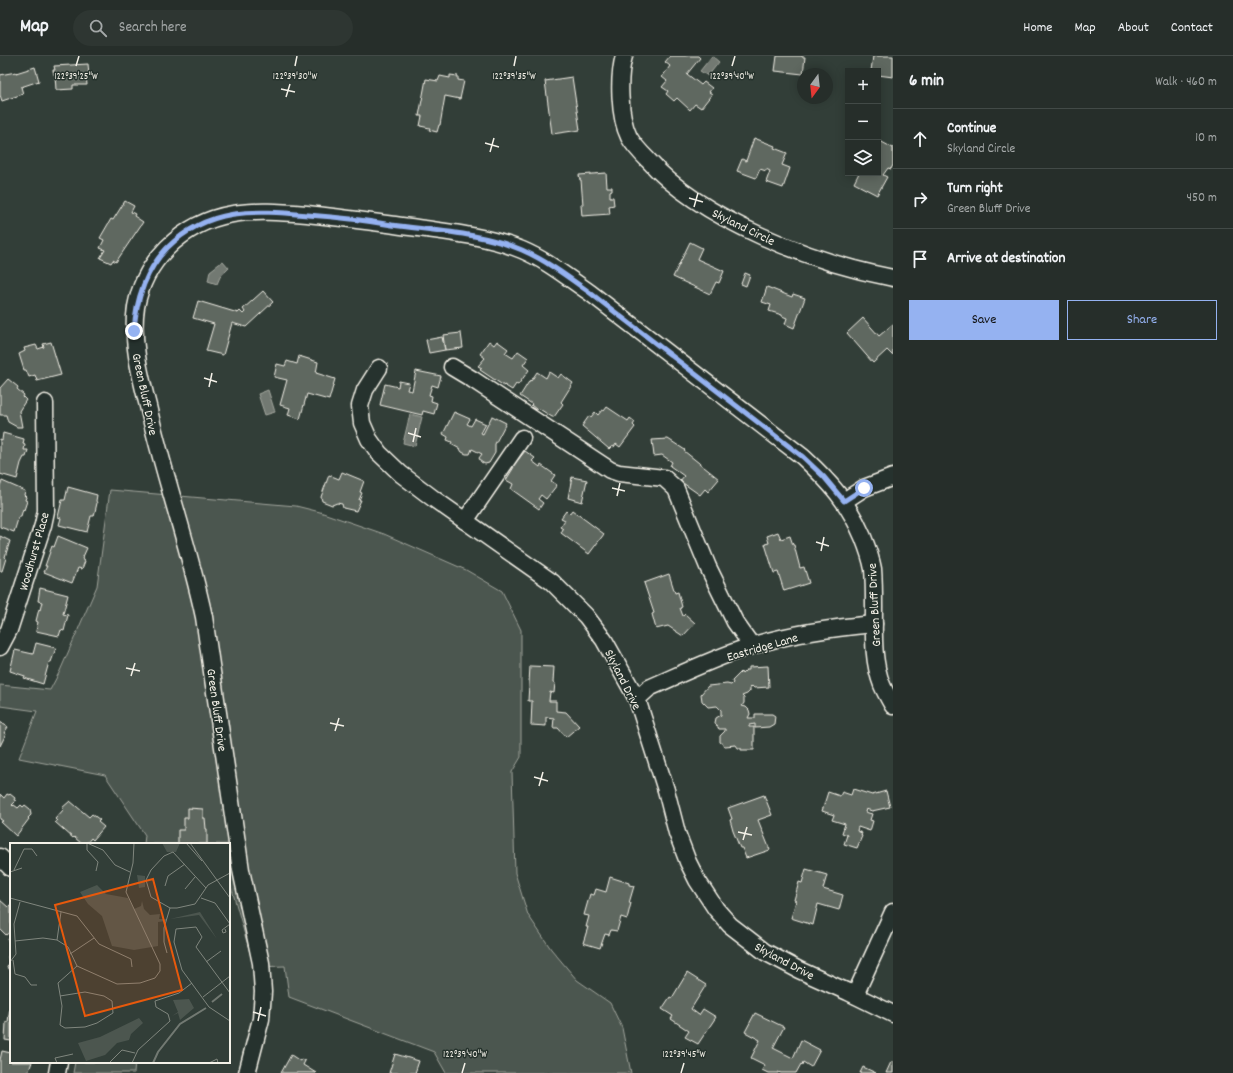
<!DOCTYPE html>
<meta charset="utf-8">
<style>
:root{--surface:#262e2a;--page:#2e3632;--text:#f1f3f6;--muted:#a4a8a8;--line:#424a47;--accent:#95b2f1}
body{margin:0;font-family:Dekko,sans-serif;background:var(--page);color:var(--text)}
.controls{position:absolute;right:12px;top:12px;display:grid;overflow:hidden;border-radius:0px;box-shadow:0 2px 10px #0003}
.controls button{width:36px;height:36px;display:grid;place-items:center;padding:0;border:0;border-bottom:1px solid var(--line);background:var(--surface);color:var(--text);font:20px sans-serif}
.compass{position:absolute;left:797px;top:12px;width:36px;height:36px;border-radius:50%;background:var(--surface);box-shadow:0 2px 10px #0003;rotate:195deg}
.stop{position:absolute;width:12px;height:12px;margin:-9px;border:3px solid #95b2f1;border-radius:50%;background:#fff}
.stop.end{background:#95b2f1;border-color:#fff;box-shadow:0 1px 4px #0008}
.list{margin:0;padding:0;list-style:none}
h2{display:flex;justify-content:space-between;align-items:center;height:52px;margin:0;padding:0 16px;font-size:17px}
h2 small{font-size:13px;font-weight:400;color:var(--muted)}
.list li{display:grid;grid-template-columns:26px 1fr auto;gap:12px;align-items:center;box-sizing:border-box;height:60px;padding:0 16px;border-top:1px solid var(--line)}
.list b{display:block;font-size:15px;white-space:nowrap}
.list p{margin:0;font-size:13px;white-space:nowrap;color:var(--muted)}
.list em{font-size:13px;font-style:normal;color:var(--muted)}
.actions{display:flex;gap:8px;padding:12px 16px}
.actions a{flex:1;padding:9px 0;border:1px solid var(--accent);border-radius:0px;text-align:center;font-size:14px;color:var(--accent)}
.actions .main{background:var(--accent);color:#111}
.icon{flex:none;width:22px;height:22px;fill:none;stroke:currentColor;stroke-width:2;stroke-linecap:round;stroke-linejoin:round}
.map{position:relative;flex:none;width:893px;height:1017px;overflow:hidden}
header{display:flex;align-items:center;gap:24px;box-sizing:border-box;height:56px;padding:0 20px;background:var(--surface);border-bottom:1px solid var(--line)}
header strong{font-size:19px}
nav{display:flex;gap:22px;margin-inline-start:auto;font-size:14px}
.search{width:280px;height:36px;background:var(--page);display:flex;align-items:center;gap:10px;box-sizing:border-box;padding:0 14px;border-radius:22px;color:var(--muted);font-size:15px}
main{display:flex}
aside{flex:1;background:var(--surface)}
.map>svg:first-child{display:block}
.green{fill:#4c564f;stroke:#a0a49c}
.water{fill:#727972;stroke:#a6a9a1}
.building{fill:#5f6861;stroke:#f4f1e8}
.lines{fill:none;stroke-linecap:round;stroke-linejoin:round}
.minor-casing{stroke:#f4f1e8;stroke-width:19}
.minor{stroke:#26332d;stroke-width:16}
.route{stroke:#95b2f1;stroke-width:5}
.ticks{fill:none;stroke:#f4f1e8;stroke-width:1.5}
.labels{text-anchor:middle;stroke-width:3;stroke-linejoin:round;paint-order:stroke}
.street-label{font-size:13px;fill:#f4f1e8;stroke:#26332d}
.inset-river{fill:none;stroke:#727972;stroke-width:2}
.inset-road{fill:none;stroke:#80867e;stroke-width:1}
.view{fill:#e8590c;fill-opacity:0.15;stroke:#e8590c;stroke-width:2}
.inset-edge{fill:none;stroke:#f4f1e8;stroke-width:2}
.ticks-label{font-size:10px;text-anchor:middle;fill:#f4f1e8;stroke:#26332d;stroke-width:3;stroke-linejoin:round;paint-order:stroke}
</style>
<header>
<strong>Map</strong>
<div class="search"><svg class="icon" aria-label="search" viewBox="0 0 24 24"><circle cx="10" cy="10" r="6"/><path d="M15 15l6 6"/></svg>Search here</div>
<nav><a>Home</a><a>Map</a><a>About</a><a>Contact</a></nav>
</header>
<main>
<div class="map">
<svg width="893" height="1017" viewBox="0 0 893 1017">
<rect width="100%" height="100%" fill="#323e38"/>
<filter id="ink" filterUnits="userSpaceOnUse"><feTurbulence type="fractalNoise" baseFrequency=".025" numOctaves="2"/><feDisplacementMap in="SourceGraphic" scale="8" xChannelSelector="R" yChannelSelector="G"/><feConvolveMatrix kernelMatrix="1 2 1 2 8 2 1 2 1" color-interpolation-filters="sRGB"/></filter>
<g filter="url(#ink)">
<g class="green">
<polygon points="110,434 296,450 320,456 384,478 466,514 502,535 521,574 521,701 512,716 515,817 528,859 551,893 577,924 610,947 622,972 631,1017 446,1017 434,996 289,941 285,910 254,911 229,823 229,788 144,788 145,779 105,719 19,702 37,655 0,650 0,629 50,634 60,615 97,530"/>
<polygon points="75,1006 135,1006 134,1017 73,1017"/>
</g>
<g class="water">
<polygon points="712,0 719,6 708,20 700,15"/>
<polygon points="223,205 229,212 220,221 217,228 208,225 210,215"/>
<polygon points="268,334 275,356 265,359 258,338"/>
<polygon points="410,358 422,361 415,390 403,387"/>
</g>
<g class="building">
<polygon points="670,0 698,0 700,2 687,18 701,29 704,26 712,32 709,36 712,38 701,52 695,48 690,54 677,42 674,45 666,38 668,35 662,31 667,25 662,21 670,10 665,6"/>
<polygon points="777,0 802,0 802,1 805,1 803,18 775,15"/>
<polygon points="873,0 893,0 893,21 878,19 878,15 871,15"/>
<polygon points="88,8 89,19 86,19 87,29 73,29 73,33 56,34 55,19 54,19 53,14 55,14 54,10"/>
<polygon points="35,11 39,25 21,31 23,38 2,45 0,39 0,19 16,16 16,17"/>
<polygon points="450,19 458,20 458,24 464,25 460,43 445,40 440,69 439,69 437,76 429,74 430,72 420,70 422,60 419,60 426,23 438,25 440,20 450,22"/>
<polygon points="572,21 580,74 552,78 545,25"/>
<polygon points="754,82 775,90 774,92 787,97 782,109 790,112 783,132 766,126 770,115 766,113 766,115 760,113 756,122 737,115 742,103 746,105"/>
<polygon points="878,84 893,92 893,109 891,113 888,112 883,119 887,121 877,139 854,127 859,117 878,117"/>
<polygon points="606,117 607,131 612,131 612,134 610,135 610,141 613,141 614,149 609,150 610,158 582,160 581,149 583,149 581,124 580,124 579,119"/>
<polygon points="125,145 134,150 131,156 135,158 134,160 143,166 116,206 113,204 111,207 100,202 105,194 100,192 104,184 100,182 111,163 113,164"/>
<polygon points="690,186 702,192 697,203 724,215 719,227 716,226 710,238 673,221"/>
<polygon points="745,217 750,219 746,230 741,228"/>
<polygon points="767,231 792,241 793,238 805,242 794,272 785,268 787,262 782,260 782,259 769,255 771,249 762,246"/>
<polygon points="263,235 273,246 246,271 232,267 223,299 206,295 214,268 193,262 198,245 238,257 240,255 243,258 245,256 243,253"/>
<polygon points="863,262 879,280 893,268 893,298 892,299 887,294 873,307 847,277"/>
<polygon points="461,277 463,292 445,294 443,279"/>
<polygon points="442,281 445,294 429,297 426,284"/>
<polygon points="489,285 494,289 497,285 508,293 505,297 513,302 518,295 528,302 523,309 529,314 518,329 516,328 512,334 504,329 504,330 480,314 482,312 478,310 485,302 480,298"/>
<polygon points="51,286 61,319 37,325 35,319 29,321 26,314 24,314 19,298 25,295 24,292 36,289 38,293 44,291 43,288"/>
<polygon points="299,300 318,306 316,317 335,323 329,344 307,338 300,363 288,359 290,352 280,349 287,324 274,321 277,308 285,310 287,305 297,308"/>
<polygon points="416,315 441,320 438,331 432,329 429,339 432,340 431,345 437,347 434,358 423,355 422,359 380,349 385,328 398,331 399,325 409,327 407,334 412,335"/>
<polygon points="537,316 546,322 549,316 558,322 561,318 573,327 561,346 563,348 554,361 552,361 538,352 537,354 531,349 532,348 520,340 530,324 531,325"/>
<polygon points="8,323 18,331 17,333 24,339 23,341 26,344 19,355 22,371 17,371 8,366 6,359 0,359 0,332"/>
<polygon points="607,351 628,365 630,362 635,366 633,369 635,371 620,391 616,388 614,391 612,390 609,393 582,370 589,360 591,361 595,356 598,359 602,354 604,355"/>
<polygon points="454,356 470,363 467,368 471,370 475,363 486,368 481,377 483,378 492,360 506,367 495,388 495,397 489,407 485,408 481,406 479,402 482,398 472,393 470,398 466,398 462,396 460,393 451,388 452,386 447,384 448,381 443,378"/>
<polygon points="3,377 24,383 23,388 25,389 24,394 28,394 26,401 24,401 21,407 17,423 0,418 0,383 2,384"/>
<polygon points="668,383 685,394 684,395 719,423 708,436 705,433 700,439 680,425 684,420 670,410 672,406 662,399 654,400 652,384"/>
<polygon points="525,395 535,402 532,405 540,411 541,409 555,419 551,425 557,429 546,443 541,439 538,443 543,447 539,453 511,433 513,428 506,424 514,411 513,410"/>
<polygon points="342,416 364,425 360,436 362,437 359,444 361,444 356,455 343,452 342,448 337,447 332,449 322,445 321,441 329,419 339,423"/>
<polygon points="572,421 587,424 582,446 568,442"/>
<polygon points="2,425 25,435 24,439 26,441 25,444 27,445 24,454 23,453 21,460 19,460 14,476 0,471 0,430"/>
<polygon points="68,431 97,439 96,445 97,447 94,460 91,460 87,476 59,469 61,462 58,461 62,444 65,444"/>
<polygon points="572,454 604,478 589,498 561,477 563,473 560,471 565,464 561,462 566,455 569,458"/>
<polygon points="778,476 781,483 790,480 793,489 794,489 800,512 804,511 809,527 784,535 778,516 774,517 765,488 769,487 767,480"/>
<polygon points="0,480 10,485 5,501 6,502 2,515 0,515"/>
<polygon points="58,480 87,492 82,503 85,505 82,513 78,512 72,527 44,516 47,510 45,510 52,490 54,491"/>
<polygon points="669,518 675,537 678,536 682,551 680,552 683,560 685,558 695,567 683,580 668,570 656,573 652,558 654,557 644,527"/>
<polygon points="40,532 68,539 63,558 68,559 64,575 61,574 59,580 36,575 38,566 36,565 39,553 40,554 42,546 38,545"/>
<polygon points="36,587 56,592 51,606 49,606 43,628 24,622 25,620 10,615 15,594 33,598"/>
<polygon points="530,610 554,611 553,626 555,627 554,637 550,636 549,645 556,645 556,655 566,656 579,670 566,681 558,672 553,672 554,662 546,661 546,670 531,669 532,645 528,645"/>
<polygon points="768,610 769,631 754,632 752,630 750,632 750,635 747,638 742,640 744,642 744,647 742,650 746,651 749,654 750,658 748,662 755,662 755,658 772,658 775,660 774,668 769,671 755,672 755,668 749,669 749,671 754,671 754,694 741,694 741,692 738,692 736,689 725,690 720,686 720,680 725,675 725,673 719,673 715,667 716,662 721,659 721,654 717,650 708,651 702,645 701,638 708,630 727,628 731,629 733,627 732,625 741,616 742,618 746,614 749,614 749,611"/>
<polygon points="0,666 8,671 4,677 6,678 0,690"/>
<polygon points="853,733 872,739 886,735 890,751 872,755 866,753 865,756 872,758 870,764 873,765 870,775 858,771 857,775 862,777 861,779 862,780 857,792 844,788 847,779 842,777 845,768 832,764 834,759 822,755 828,736 840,740 842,736 851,739"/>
<polygon points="0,738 4,742 7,738 9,739 10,738 15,742 14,744 16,745 12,749 13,750 14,749 18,752 21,749 23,751 25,749 30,753 31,759 28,762 29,763 16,780 1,766 3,765 0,763"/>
<polygon points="764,739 772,759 758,764 770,794 746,802 742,792 740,792 733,775 730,764 732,763 728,752"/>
<polygon points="70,745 89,761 92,758 100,764 98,766 104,771 93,784 91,782 86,788 82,788 74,781 73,782 55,766 57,765 55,763 64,753 62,752"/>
<polygon points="188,752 203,753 203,762 205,762 206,773 207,773 207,788 178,788 178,774 184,774 184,762 188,762"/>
<polygon points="806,813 827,819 823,833 843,839 839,854 818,848 813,869 791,862 796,845 794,844 799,826 802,827"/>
<polygon points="610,821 629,827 629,829 634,830 629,847 631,847 627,863 621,861 617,875 611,874 609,879 605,878 600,892 583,887 588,871 586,871 589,860 584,859 590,838 594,839 596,833 606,836"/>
<polygon points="0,844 8,851 11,848 11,875 6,879 0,873"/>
<polygon points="8,883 11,883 11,915 8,913 7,910 9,908 8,900 11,900"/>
<polygon points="687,917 706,929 691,953 699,959 703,953 716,961 698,988 685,981 689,975 671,963 673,960 662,953 670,941 672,942"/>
<polygon points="11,943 11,985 5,984 6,966 8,966"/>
<polygon points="755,957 784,971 773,992 793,1002 801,984 820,994 811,1011 803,1006 802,1009 801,1008 796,1017 781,1017 778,1016 778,1017 768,1017 762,1014 765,1009 751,1002 760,984 745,976"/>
<polygon points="2,995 11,997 11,1006 32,1006 28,1017 0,1017 0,1004"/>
<polygon points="395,998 419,1005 415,1017 389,1017"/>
<polygon points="291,999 300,1005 301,1003 305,1005 303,1009 316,1017 281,1017"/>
<polygon points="891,1006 893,1006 893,1017 886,1017"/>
<polygon points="863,1011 876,1017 860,1017"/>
</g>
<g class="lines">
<g class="minor-casing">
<g id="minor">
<path d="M624,0C618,21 619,61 629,81C634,90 641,97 648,104C701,164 815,207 893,222"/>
<polyline points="452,311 472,323 610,414 619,417 664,422 676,433 708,511 735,566 752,590"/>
<polyline points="379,312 365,334 360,350 362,367 369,383 379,397 401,418 434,443 552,526 586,560 604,584 637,643 666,734 677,777 688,806 697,824 716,853 730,869 765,896 799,914 848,936 893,958"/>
<polyline points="844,445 864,432 893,421"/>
<polyline points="465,465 522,382"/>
<polyline points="0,591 9,574 43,469 46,455 45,347"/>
<path d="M637,643L649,632C681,618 712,603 745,592C786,578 830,572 874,568"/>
<polyline points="0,801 11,812"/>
<polyline points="855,939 893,856"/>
<polyline points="57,1017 59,1006"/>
<path d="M247,1017L261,963L263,936L261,907L241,814L204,561C189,490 164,421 148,350C140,319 131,283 136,251C140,229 151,208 167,192C208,151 253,154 307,158C337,161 365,165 395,169C437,175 482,178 522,194C546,204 567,221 589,236L803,401C831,427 848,446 863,481C867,491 871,502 873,513C874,525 874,538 874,550C874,575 872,604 882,629C885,636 889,643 893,650"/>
</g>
</g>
<use href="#minor" class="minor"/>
</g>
</g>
<g class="lines" filter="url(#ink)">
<path class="route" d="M134,275C136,244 145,215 167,192C208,151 254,154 308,159C336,161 364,164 392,169C435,175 482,177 522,194C547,205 568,221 589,236L803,401L824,421L844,445L864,432"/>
</g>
<path class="ticks" d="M76,10L79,0M295,10L297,0M514,10L516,0M732,10L735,0M281,33L295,36M286,41L290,28M485,87L499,91M490,96L494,82M689,142L703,146M694,151L698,137M204,322L217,326M209,331L212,317M408,377L421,381M413,386L416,372M612,432L625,435M617,440L620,427M816,486L829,490M821,495L824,481M126,612L140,615M131,620L135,607M330,667L344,670M335,675L339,662M534,721L548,725M539,730L543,716M738,776L752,779M743,784L747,771M253,956L266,960M258,965L261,951M462,1017L465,1007M681,1017L684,1007"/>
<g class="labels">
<g class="street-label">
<text transform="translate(744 170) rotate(26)" y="5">Skyland Circle</text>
<text transform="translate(146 338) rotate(78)" y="5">Green Bluff Drive</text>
<text transform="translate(33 495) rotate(-74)" y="5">Woodhurst Place</text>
<text transform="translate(873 549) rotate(-93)" y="5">Green Bluff Drive</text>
<text transform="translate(762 590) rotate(-16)" y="5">Eastridge Lane</text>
<text transform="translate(624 623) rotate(63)" y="5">Skyland Drive</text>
<text transform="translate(218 654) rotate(82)" y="5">Green Bluff Drive</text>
<text transform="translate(785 904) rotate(28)" y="5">Skyland Drive</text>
</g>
</g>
<g transform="translate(10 787)">
<rect width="220" height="220" fill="#323e38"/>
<path d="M152,0H170L166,9H157ZM127,32L135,33V44L129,45ZM87,42L96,51L118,55L124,66L131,63L132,58L134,66L140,72L150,71L149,76H156V78L148,79V103L124,107L102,103L92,73L78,61L70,49ZM190,69L207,96L189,72L160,76ZM179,156L184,165L170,177L168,170L162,173L168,169L163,157ZM129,175L133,180L121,191L119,197L107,200L95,212L76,218L68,200L90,194Z" fill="#4c564f"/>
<path class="inset-river" d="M202,159L212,151M143,220L148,209L170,181L196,165"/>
<path class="inset-road" d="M77,0L93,7L105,22L120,29M77,0V7L88,19L86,28M176,0L192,18M180,0L220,55M4,27L14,6H22L27,13M0,29L12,25M155,43L158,33L175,21M196,45L163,9L154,13L141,27L136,37L141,54L160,65H167L185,61L198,42L220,30M175,46L185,34M0,55L67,73L89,101L121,116L122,124M191,55L205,60L220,81M215,86L216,89L213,90L212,87L220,81M47,97L51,69M5,98L33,95L47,97L58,104L67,123L107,141L130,140L145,135L150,128V121L116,49L123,20L124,0M157,110L154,99V85L160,65M60,111L84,95M3,117L5,131L15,134L21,142H27M0,119L6,111L4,81L10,59M196,119L211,108M220,150L186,104L192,94L186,84L166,86L164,99L172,127L199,164L220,178M50,153L75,149L94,153L102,158L103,170L87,180L75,184L55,185L50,182L52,163L48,140L67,123M193,154L220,133M47,220L45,215L63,211M99,220L112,207L125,210M122,220L128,207L160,178L158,171L146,164L145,158L169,150L182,140M199,220L207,216L208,220"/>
<path class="view" d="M143,36L172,147L75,173L45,62Z"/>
<rect width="220" height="220" class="inset-edge"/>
</g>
<g class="ticks-label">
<text x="76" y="23">122°39'25"W</text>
<text x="295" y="23">122°39'30"W</text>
<text x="514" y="23">122°39'35"W</text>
<text x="732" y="23">122°39'40"W</text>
<text x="465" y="1001">122°39'40"W</text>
<text x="684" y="1001">122°39'45"W</text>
</g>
</svg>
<div class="controls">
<button>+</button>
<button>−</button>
<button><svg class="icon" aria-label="layers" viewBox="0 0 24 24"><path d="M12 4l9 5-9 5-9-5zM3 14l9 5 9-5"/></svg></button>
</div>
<svg class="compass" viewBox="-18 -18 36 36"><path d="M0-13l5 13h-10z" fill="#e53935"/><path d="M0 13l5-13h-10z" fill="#a4a8a8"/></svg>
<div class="stop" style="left:864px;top:432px"></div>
<div class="stop end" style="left:134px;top:275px"></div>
</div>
<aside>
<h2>6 min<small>Walk · 460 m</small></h2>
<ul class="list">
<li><svg class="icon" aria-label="ahead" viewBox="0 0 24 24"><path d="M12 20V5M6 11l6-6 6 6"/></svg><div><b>Continue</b><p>Skyland Circle</p></div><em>10 m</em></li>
<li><svg class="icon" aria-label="right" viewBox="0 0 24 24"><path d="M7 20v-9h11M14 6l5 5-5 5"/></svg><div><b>Turn right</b><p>Green Bluff Drive</p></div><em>450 m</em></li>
<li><svg class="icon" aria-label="arrive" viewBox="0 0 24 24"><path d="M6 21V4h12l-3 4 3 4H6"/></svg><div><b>Arrive at destination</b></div></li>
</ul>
<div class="actions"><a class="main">Save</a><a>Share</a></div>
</aside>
</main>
